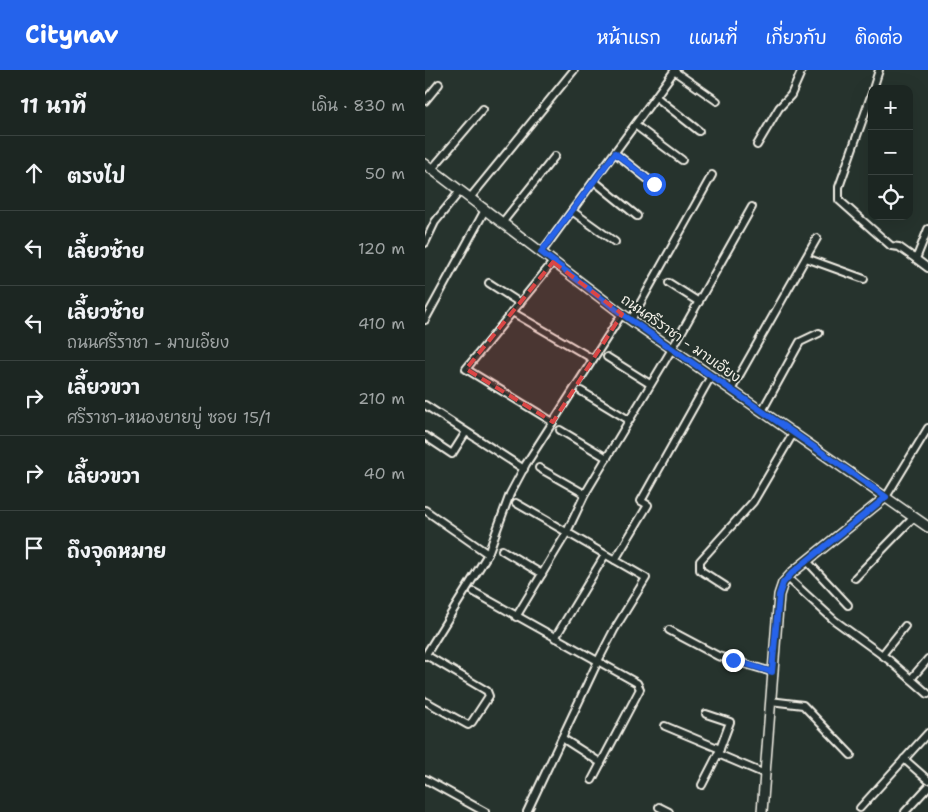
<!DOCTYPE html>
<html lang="th">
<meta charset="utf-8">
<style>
:root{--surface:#1c2622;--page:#29322f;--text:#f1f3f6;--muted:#a0a5a5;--line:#3a4340;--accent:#2563eb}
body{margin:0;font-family:"Shantell Sans","Playpen Sans Thai",sans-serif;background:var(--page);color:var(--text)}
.controls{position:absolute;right:15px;top:15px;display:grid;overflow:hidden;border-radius:10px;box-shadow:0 5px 20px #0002}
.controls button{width:45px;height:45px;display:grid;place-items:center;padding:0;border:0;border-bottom:1px solid var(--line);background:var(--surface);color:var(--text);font:25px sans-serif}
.stop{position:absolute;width:15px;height:15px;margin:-11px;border:4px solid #2563eb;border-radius:50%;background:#fff}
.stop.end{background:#2563eb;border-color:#fff;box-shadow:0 1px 5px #0008}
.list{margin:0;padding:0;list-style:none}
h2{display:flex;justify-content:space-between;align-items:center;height:65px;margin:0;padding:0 20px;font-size:21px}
h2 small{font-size:16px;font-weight:400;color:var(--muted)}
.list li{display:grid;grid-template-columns:32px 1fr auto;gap:15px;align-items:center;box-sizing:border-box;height:75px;padding:0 20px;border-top:1px solid var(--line)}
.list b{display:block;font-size:19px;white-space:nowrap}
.list p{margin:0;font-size:16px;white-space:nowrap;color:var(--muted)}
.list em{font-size:16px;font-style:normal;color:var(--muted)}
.icon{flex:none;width:28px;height:28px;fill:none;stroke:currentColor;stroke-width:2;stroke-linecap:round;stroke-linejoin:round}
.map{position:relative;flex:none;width:503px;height:742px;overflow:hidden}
header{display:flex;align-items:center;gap:30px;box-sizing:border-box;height:70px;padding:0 25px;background:var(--accent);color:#fff}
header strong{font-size:24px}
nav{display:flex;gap:28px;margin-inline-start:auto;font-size:18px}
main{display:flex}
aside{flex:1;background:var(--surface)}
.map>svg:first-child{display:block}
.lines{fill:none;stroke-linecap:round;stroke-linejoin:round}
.street-casing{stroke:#f4f1e8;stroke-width:10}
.secondary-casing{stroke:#f4f1e8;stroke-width:12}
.street{stroke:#26332d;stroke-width:6}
.secondary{stroke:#26332d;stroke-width:9}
.route{stroke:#2563eb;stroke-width:6}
.marked{fill:#da4645;fill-opacity:0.2;stroke:#da4645;stroke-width:4;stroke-dasharray:10 6;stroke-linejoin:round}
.labels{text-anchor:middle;stroke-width:4;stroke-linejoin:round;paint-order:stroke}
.street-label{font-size:14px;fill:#f4f1e8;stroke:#26332d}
</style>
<header>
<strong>Citynav</strong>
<nav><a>หน้าแรก</a><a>แผนที่</a><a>เกี่ยวกับ</a><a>ติดต่อ</a></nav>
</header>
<main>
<aside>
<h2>11 นาที<small>เดิน · 830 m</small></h2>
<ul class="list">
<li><svg class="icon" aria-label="ahead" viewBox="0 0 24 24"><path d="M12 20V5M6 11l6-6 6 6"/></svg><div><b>ตรงไป</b></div><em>50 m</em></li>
<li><svg class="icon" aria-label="left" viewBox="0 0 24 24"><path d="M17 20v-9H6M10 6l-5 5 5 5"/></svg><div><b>เลี้ยวซ้าย</b></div><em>120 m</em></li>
<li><svg class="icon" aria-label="left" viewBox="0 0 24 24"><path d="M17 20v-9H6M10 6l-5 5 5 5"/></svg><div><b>เลี้ยวซ้าย</b><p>ถนนศรีราชา - มาบเอียง</p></div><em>410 m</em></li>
<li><svg class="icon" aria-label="right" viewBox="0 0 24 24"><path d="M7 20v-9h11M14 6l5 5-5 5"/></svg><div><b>เลี้ยวขวา</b><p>ศรีราชา-หนองยายบู่ ซอย 15/1</p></div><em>210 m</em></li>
<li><svg class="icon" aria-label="right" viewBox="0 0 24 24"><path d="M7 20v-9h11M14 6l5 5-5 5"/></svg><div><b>เลี้ยวขวา</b></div><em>40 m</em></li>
<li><svg class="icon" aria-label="arrive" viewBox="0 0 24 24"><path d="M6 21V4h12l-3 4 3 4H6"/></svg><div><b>ถึงจุดหมาย</b></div></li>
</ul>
</aside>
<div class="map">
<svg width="503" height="742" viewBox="0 0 503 742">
<rect width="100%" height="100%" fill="#26332d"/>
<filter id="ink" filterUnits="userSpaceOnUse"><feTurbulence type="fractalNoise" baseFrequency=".02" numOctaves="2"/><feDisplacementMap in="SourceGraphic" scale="10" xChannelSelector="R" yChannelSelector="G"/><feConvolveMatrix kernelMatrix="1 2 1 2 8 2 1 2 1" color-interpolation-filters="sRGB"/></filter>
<g filter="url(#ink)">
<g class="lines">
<g class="street-casing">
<g id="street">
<polyline points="249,1 292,31"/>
<polyline points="448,19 454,0"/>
<polyline points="447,23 414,117 414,130 466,176 474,177 491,189"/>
<polyline points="231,27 274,61"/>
<polyline points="0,31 14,14"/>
<polyline points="210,55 257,90"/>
<polyline points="332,75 354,38 366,25 377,0"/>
<polyline points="190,83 229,114"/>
<polyline points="7,99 58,39"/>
<polyline points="169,111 212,146"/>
<polyline points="45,128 149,0"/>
<polyline points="147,141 190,172"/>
<polyline points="77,153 130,86"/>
<polyline points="503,159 491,189 503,198"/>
<polyline points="0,173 10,152 35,121"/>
<polyline points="116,183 250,0"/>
<polyline points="381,188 439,209"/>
<polyline points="128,192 41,299 128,352"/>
<polyline points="64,213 95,233"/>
<polyline points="244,213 274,232"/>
<polyline points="87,242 168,289"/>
<polyline points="0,250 60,140"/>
<polyline points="206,250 287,105"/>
<polyline points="182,287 225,314"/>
<polyline points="306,320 392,168"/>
<polyline points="156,321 204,350"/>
<polyline points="0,335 99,399"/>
<polyline points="337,341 375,272 394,263"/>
<polyline points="135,360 182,388"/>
<polyline points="0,366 27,384 41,362"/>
<polyline points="114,398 160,424"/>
<polyline points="461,427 503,358"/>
<polyline points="91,433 221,508 189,560 173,591 102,742"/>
<polyline points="0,440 63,484"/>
<polyline points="77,480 117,504"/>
<polyline points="190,490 223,435 216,431 286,306"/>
<polyline points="382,491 423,535"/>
<polyline points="363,508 409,550 464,590 503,624"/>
<polyline points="430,508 489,447"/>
<polyline points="300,516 275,500 275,491 328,432 369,362"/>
<polyline points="49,522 212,613 215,619 167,710"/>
<polyline points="91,547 141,464 160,424 247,279 327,137"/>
<polyline points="244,560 293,586 347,602"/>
<polyline points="130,568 180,485"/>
<polyline points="457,585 480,556"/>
<polyline points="0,586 63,484 85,424 101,394 197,244"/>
<polyline points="486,609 503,589"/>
<polyline points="0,631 43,655 47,652 64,626 62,621 1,585"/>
<polyline points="345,631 378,635 426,685"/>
<polyline points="240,656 295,679"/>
<polyline points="137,668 176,693"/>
<polyline points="293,684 340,704"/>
<polyline points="479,689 503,710"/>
<polyline points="0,709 60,742"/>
<polyline points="277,715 293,684 305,652 281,644"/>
<polyline points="234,737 244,742"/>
<polyline points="435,738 503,663"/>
<polyline points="480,742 503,717"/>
</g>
</g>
<g class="secondary-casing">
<g id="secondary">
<polyline points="0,94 197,244 503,457"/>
<polyline points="337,742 354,525 358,513 368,502 461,427"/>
</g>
</g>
<use href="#street" class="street"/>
<use href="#secondary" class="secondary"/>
</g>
</g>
<g class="lines" filter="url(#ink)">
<polyline class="route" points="229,114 190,83 116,182 197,244 461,427 368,502 358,513 354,525 347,602 308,590"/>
</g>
<path class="marked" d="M128,192L197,244L128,352L41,299Z"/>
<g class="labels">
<g class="street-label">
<text transform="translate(256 268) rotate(35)" y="5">ถนนศรีราชา - มาบเอียง</text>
</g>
</g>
</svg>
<div class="controls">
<button>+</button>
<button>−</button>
<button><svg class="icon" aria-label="locate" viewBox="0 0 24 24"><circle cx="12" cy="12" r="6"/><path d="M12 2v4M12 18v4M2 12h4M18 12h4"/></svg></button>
</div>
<div class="stop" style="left:229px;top:114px"></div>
<div class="stop end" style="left:308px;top:590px"></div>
</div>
</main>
